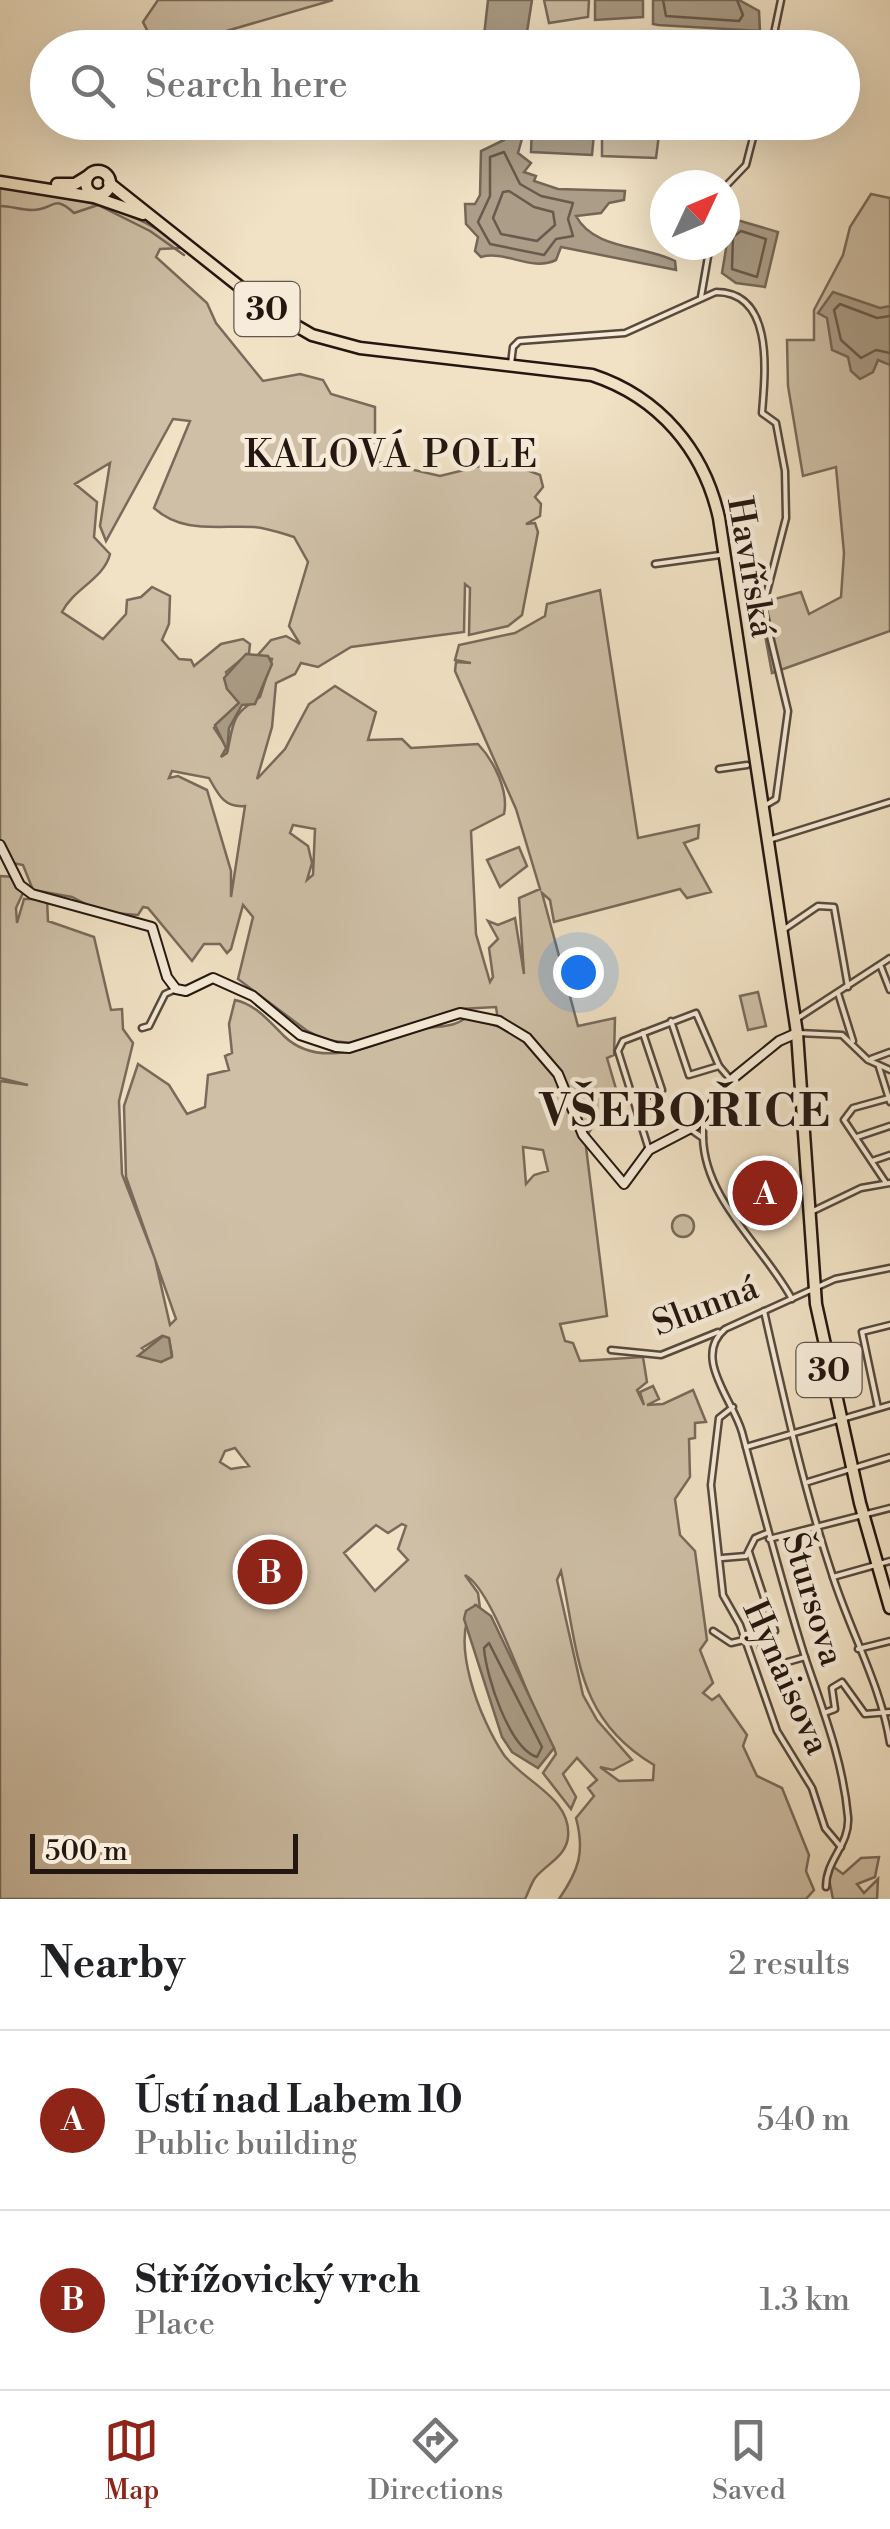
<!DOCTYPE html>
<meta charset="utf-8">
<style>
:root{--surface:#fff;--page:#f6f6f6;--text:#202124;--muted:#757577;--line:#e0e0e0;--accent:#8f2418}
body{margin:0;font-family:"Libre Bodoni",serif;background:var(--page);color:var(--text)}
.compass{position:absolute;left:650px;top:170px;width:90px;height:90px;border-radius:50%;background:var(--surface);box-shadow:0 10px 40px #0002;rotate:46deg}
.scale{position:absolute;left:30px;bottom:25px;width:268px;box-sizing:border-box;padding-left:10px;border:5px solid #241610;border-top:0;font-size:28px;line-height:35px;white-space:nowrap;color:#241610;-webkit-text-stroke:8px #f6ecd9;paint-order:stroke}
.you{position:absolute;left:578px;top:972px;width:35px;height:35px;margin:-25px;border:8px solid #fff;border-radius:50%;background:#1a73e8;box-shadow:0 0 0 15px #1a73e833}
.badge{display:grid;place-items:center;width:65px;height:65px;border-radius:50%;background:var(--accent);color:#fff;font-size:32px;font-weight:700}
.pin{position:absolute;translate:-50% -50%;border:5px solid #fff;box-shadow:0 2px 10px #0006}
.list{margin:0;padding:0;list-style:none}
h2{display:flex;justify-content:space-between;align-items:center;height:130px;margin:0;padding:0 40px;font-size:42px}
h2 small{font-size:32px;font-weight:400;color:var(--muted)}
.list li{display:grid;grid-template-columns:65px 1fr auto;gap:30px;align-items:center;box-sizing:border-box;height:180px;padding:0 40px;border-top:2px solid var(--line)}
.list b{display:block;font-size:38px;white-space:nowrap}
.list p{margin:0;font-size:32px;white-space:nowrap;color:var(--muted)}
.list em{font-size:32px;font-style:normal;color:var(--muted)}
.icon{flex:none;width:55px;height:55px;fill:none;stroke:currentColor;stroke-width:2;stroke-linecap:round;stroke-linejoin:round}
.map{position:relative;flex:none;width:890px;height:1899px;overflow:hidden}
.search{position:absolute;background:var(--surface);box-shadow:0 10px 40px #0002;left:30px;right:30px;top:30px;height:110px;display:flex;align-items:center;gap:25px;box-sizing:border-box;padding:0 35px;border-radius:55px;color:var(--muted);font-size:38px}
.sheet{height:490px;background:var(--surface)}
nav{display:flex;justify-content:space-around;align-items:center;box-sizing:border-box;height:140px;border-top:2px solid var(--line);background:var(--surface);font-size:28px;color:var(--muted)}
nav a{display:grid;justify-items:center;gap:5px}
nav .on{color:var(--accent)}
.map>svg:first-child{display:block}
.green{fill:#cebfa6;stroke:#796a5b;stroke-width:2.5;fill-rule:evenodd}
.water{fill:#ab9d87;stroke:#756757;stroke-width:2.5}
.lines{fill:none;stroke-linecap:round;stroke-linejoin:round}
.shore{stroke:#685a4c;stroke-width:2.5}
.stream{stroke:#756757;stroke-width:2.5}
.street-casing{stroke:#57493d;stroke-width:9}
.secondary-casing{stroke:#241610;stroke-width:12}
.primary-casing{stroke:#241610;stroke-width:15}
.street{stroke:#f6ecd9;stroke-width:4}
.secondary{stroke:#f6ecd9;stroke-width:8}
.primary{stroke:#f1e2c5;stroke-width:10}
.labels{text-anchor:middle;stroke-width:9;stroke-linejoin:round;paint-order:stroke}
.shield{fill:#f6ecd9;stroke:#63564c;stroke-width:2.5}
.shield-label{font-size:32px;font-weight:bold;fill:#241610}
.street-label{font-size:35px;fill:#241610;stroke:#f6ecd9}
.neighbourhood-label{font-size:38px;letter-spacing:2.5px;fill:#241610;stroke:#f6ecd9}
.district-label{font-size:45px;font-weight:bold;letter-spacing:2.5px;fill:#241610;stroke:#f6ecd9}
</style>
<div class="map">
<svg width="890" height="1899" viewBox="0 0 890 1899">
<rect width="100%" height="100%" fill="#f1e2c5"/>
<filter id="stains"><feTurbulence type="fractalNoise" baseFrequency=".002" numOctaves="4"/><feColorMatrix values="0 0 0 0 .2 0 0 0 0 .09 0 0 0 0 .02 0 0 0 .5 -.17"/></filter>
<radialGradient id="worn" r=".72"><stop offset=".6" stop-color="#630" stop-opacity="0"/><stop offset="1" stop-color="#630" stop-opacity=".3"/></radialGradient>
<g class="green">
<polygon points="158,0 333,0 175,46 155,46 143,22"/>
<polygon points="544,0 589,0 588,17 549,23"/>
<polygon points="602,123 660,127 656,158 602,156"/>
<path d="M0,188C62,195 135,205 183,248L160,249L156,257L207,303L216,323L263,381L300,374L323,380L331,394L375,407V461L440,476L525,455L527,470L540,475L543,487L535,497L541,504L540,516L526,524L535,523L538,532L522,615L508,626L469,635L470,588L465,584L464,632L351,647L318,667L301,663L295,674L276,683L272,727L257,779L285,749L309,704L335,686L376,712L368,740L402,739L411,748L478,744C494,761 509,791 504,814L471,831L476,934L490,982L493,977L489,948L498,939L488,921L498,925L515,918L524,974L519,898L540,889L516,809L455,671L456,662L471,663L455,660L459,645L515,633L545,616L547,604L600,590L638,838L699,825L698,838L684,843L711,892L687,898L680,889L554,922L550,900L542,893L578,1026L615,1018L614,1055L607,1058L623,1113L599,1116L585,1139L607,1316L560,1324L565,1341L573,1343L580,1361L643,1357L647,1382L637,1390L644,1405L640,1392L653,1386L659,1399L647,1405L663,1404L693,1390L706,1422L695,1423V1438L689,1439L690,1477L675,1499L680,1535L695,1551L707,1640L700,1650L713,1683L703,1693L712,1700L719,1695L747,1735L743,1746L757,1776L782,1788L809,1855L806,1871L814,1890L806,1899H559C579,1870 585,1852 576,1818L594,1796L588,1788L597,1780L577,1758L563,1774L576,1797L571,1809L543,1773L556,1754L554,1748C529,1710 495,1590 465,1575L478,1593L480,1608L475,1605C448,1639 480,1720 504,1755C524,1782 572,1798 568,1837C566,1857 545,1865 535,1878C531,1884 528,1893 525,1899H0V1081L28,1085L0,1078V876L15,877L23,893L16,908L17,923L24,899H47L48,921L94,937L111,1010L122,1009L123,1029L133,1043L119,1101L122,1174L155,1259L170,1325L176,1319L126,1177L124,1106L138,1064L169,1085L187,1114L205,1107L208,1075L229,1070L225,1056L232,1053L229,1024L235,1000C255,1004 270,1022 284,1036C321,1072 378,1043 417,1030C434,1025 456,1029 467,1016L499,1027L496,1007L459,1009L351,1043L325,1040L306,1030L238,979L253,917L243,905L231,949L227,953L220,944H204L192,961L148,908L143,907L138,915L101,912L72,897L33,890L23,865L8,862L0,851ZM173,419L190,421L154,508C183,534 217,525 254,527C267,528 281,533 294,537L308,562L289,626L300,644L286,636L271,640L257,656L272,659L260,697C233,714 234,718 228,749L214,728L239,703L226,672L249,653L250,644L243,639L221,644L194,666L191,660L179,659L162,640L169,624L170,596L152,587L141,597L127,600L126,614L103,639L62,612C73,589 104,579 110,554L94,537L97,502L75,484L110,463L100,526L106,541ZM172,771L209,778C218,794 224,808 245,806L231,897V871L207,790L178,776L169,778ZM293,825L315,829L313,875L307,880L312,863L308,846L290,833ZM523,1147L543,1150L548,1171L534,1175L526,1184ZM162,1336L169,1339L172,1355L161,1362L142,1348ZM235,1448L249,1466L231,1469L220,1462L225,1451ZM402,1524L406,1526L398,1549L408,1560L375,1591L344,1553L376,1525L388,1533ZM561,1571C579,1653 575,1718 654,1765L653,1780L619,1781L600,1767L613,1770L632,1760L597,1720L583,1695L557,1580Z"/>
<polygon points="871,194 890,198 890,631 772,673 759,603 801,592 809,614 841,597 844,553 836,467 803,476 788,386 787,340 814,340 814,310 843,255 850,227"/>
<polygon points="519,847 527,866 500,887 487,860"/>
<polygon points="758,992 766,1026 748,1030 740,996"/>
<circle cx="683" cy="1226" r="11"/>
<polygon points="879,1857 875,1877 857,1884 864,1893 878,1879 877,1899 833,1899 828,1874 831,1865 843,1874 861,1858"/>
</g>
<g class="water">
<polygon points="488,0 532,0 527,32 518,40 483,45"/>
<polygon points="595,0 643,0 643,17 595,20"/>
<polygon points="653,0 739,0 759,11 760,31 658,25 653,24"/>
<polygon points="532,123 595,123 592,155 531,152"/>
<path d="M513,125L525,128L518,153L531,163L524,172L536,176L534,181L558,189L625,191L624,200L609,203L601,213L576,216C594,250 644,245 675,261L676,270L561,247L556,260C531,272 506,250 481,257L475,251L478,237L466,224L465,204H475L480,195L481,151L504,140Z"/>
<polygon points="737,220 778,232 765,287 736,283 722,273 730,225"/>
<polygon points="833,292 880,308 890,306 890,365 878,360 873,372 860,379 851,371 848,357 832,350 827,318 818,313"/>
<polygon points="246,654 268,656 272,664 255,704 242,705 229,728 227,753 221,757 226,748 215,725 239,703 227,689 224,678"/>
<polygon points="163,1336 169,1338 172,1357 161,1362 138,1356"/>
<polygon points="476,1605 491,1616 554,1748 538,1768 512,1752 502,1737 464,1619 466,1611"/>
</g>
<g class="lines">
<g class="shore">
<polyline points="663,0 666,16 739,21 743,15 737,0"/>
<polygon points="504,152 520,184 541,196 573,203 568,219 573,236 556,239 544,255 490,244 478,222 490,196 490,157"/>
<polygon points="503,192 509,191 534,207 553,212 555,225 537,241 501,234 493,218"/>
<polygon points="741,231 766,239 757,277 732,269 733,237"/>
<polyline points="890,316 877,318 840,304 834,310 841,340 861,358 876,350 890,353"/>
<path d="M489,1643L542,1747L537,1757C509,1748 486,1676 484,1648Z"/>
</g>
<path class="stream" d="M0,206C11,206 21,210 32,210C54,210 53,193 74,213L98,205L150,231L184,255"/>
<g class="street-casing">
<g id="street">
<polyline points="771,48 781,0"/>
<polyline points="725,187 746,165 757,122"/>
<polyline points="701,297 710,245"/>
<path d="M511,364L513,347L519,341L625,333L716,292C775,292 765,375 762,413L776,423L785,471L786,518L763,607L788,711L776,799L764,806"/>
<polyline points="655,564 720,555"/>
<polyline points="719,769 747,765"/>
<polyline points="772,839 890,802"/>
<polyline points="783,930 818,906 834,907 848,987"/>
<polyline points="881,967 890,990"/>
<polyline points="838,993 853,1041"/>
<polyline points="798,1018 890,958"/>
<polyline points="671,1021 689,1075 719,1066"/>
<polyline points="142,1028 149,1026 165,994 176,989"/>
<polyline points="798,1033 842,1035 868,1060 890,1070"/>
<polyline points="871,1059 890,1052"/>
<polyline points="879,1067 890,1102"/>
<polyline points="634,1102 662,1090 643,1033"/>
<polyline points="703,1119 703,1138"/>
<path d="M690,1129L703,1138C705,1200 763,1246 792,1299"/>
<polyline points="857,1137 890,1126"/>
<polyline points="649,1150 618,1051 623,1041 696,1013 719,1066 731,1080"/>
<polyline points="872,1161 890,1155"/>
<polyline points="886,1183 844,1120 853,1108 889,1098"/>
<polyline points="811,1212 861,1188 890,1183"/>
<path d="M764,1311C784,1400 804,1490 833,1577C851,1633 881,1686 890,1743"/>
<polyline points="727,1328 835,1279 890,1268"/>
<path d="M725,1329C692,1357 733,1400 742,1432C762,1507 781,1581 804,1654C822,1708 843,1760 848,1817C850,1845 826,1859 826,1887"/>
<polyline points="611,1350 661,1355 718,1332"/>
<polyline points="733,1407 719,1418 711,1485 723,1595 740,1625 777,1731 812,1788 825,1828 841,1847"/>
<polyline points="878,1408 862,1332 890,1325"/>
<polyline points="746,1447 890,1405"/>
<polyline points="808,1482 890,1457"/>
<polyline points="769,1539 890,1508"/>
<polyline points="749,1552 775,1631"/>
<polyline points="722,1558 746,1556 755,1538 767,1533"/>
<polyline points="833,1577 890,1561"/>
<polyline points="713,1631 731,1643 744,1640"/>
<polyline points="761,1648 784,1663 805,1657"/>
<polyline points="858,1649 890,1641"/>
<polyline points="824,1713 835,1709 832,1688 842,1682 865,1714 890,1712"/>
</g>
</g>
<g class="secondary-casing">
<polyline id="secondary" points="0,845 20,885 32,894 152,927 167,977 176,989 186,991 213,978 253,996 300,1035 336,1047 349,1048 460,1013 499,1021 527,1038 558,1074 583,1135 624,1184 649,1150 695,1126 731,1080 779,1041 797,1033"/>
</g>
<g class="primary-casing">
<g id="primary">
<circle cx="98" cy="183" r="12"/>
<polyline points="0,182 94,197 143,214"/>
<path d="M109,183L269,310L312,335L360,348L592,375C659,397 704,450 719,518L797,1033L816,1304L860,1503L890,1608"/>
<polyline points="57,184 75,184 88,176"/>
</g>
</g>
<use href="#street" class="street"/>
<use href="#secondary" class="secondary"/>
<use href="#primary" class="primary"/>
</g>
<g class="labels">
<g class="shield">
<rect x="234.5" y="282" width="65" height="54" rx="8"/>
<rect x="796.5" y="1343" width="65" height="54" rx="8"/>
</g>
<g class="shield-label">
<text x="267" y="320">30</text>
<text x="829" y="1381">30</text>
</g>
<g class="street-label">
<text transform="translate(752 567) rotate(80)" y="12">Havířská</text>
<text transform="translate(705 1305) rotate(-21)" y="12">Slunná</text>
<text transform="translate(814 1599) rotate(73)" y="12">Štursova</text>
<text transform="translate(787 1677) rotate(66)" y="12">Hynaisova</text>
</g>
<g class="neighbourhood-label">
<text x="392" y="467">KALOVÁ POLE</text>
</g>
<g class="district-label">
<text x="686" y="1126">VŠEBOŘICE</text>
</g>
</g>
<rect width="100%" height="100%" filter="url(#stains)"/>
<rect width="100%" height="100%" fill="url(#worn)"/>
</svg>
<svg class="compass" viewBox="-18 -18 36 36"><path d="M0-13l5 13h-10z" fill="#e53935"/><path d="M0 13l5-13h-10z" fill="#757577"/></svg>
<div class="scale">500 m</div>
<div class="you"></div>
<div class="pin badge" style="left:765px;top:1193px">A</div>
<div class="pin badge" style="left:270px;top:1572px">B</div>
<div class="search"><svg class="icon" aria-label="search" viewBox="0 0 24 24"><circle cx="10" cy="10" r="6"/><path d="M15 15l6 6"/></svg>Search here</div>
</div>
<section class="sheet">
<h2>Nearby<small>2 results</small></h2>
<ul class="list">
<li><span class="badge">A</span><div><b>Ústí nad Labem 10</b><p>Public building</p></div><em>540 m</em></li>
<li><span class="badge">B</span><div><b>Střížovický vrch</b><p>Place</p></div><em>1.3 km</em></li>
</ul>
</section>
<nav>
<a class="on"><svg class="icon" aria-label="map" viewBox="0 0 24 24"><path d="M3 6l6-2 6 2 6-2v14l-6 2-6-2-6 2zM9 4v14M15 6v14"/></svg>Map</a>
<a><svg class="icon" aria-label="directions" viewBox="0 0 24 24"><path d="M12 3l9 9-9 9-9-9zM9 14v-3h6M13 9l2 2-2 2"/></svg>Directions</a>
<a><svg class="icon" aria-label="saved" viewBox="0 0 24 24"><path d="M7 4h10v16l-5-4-5 4z"/></svg>Saved</a>
</nav>
